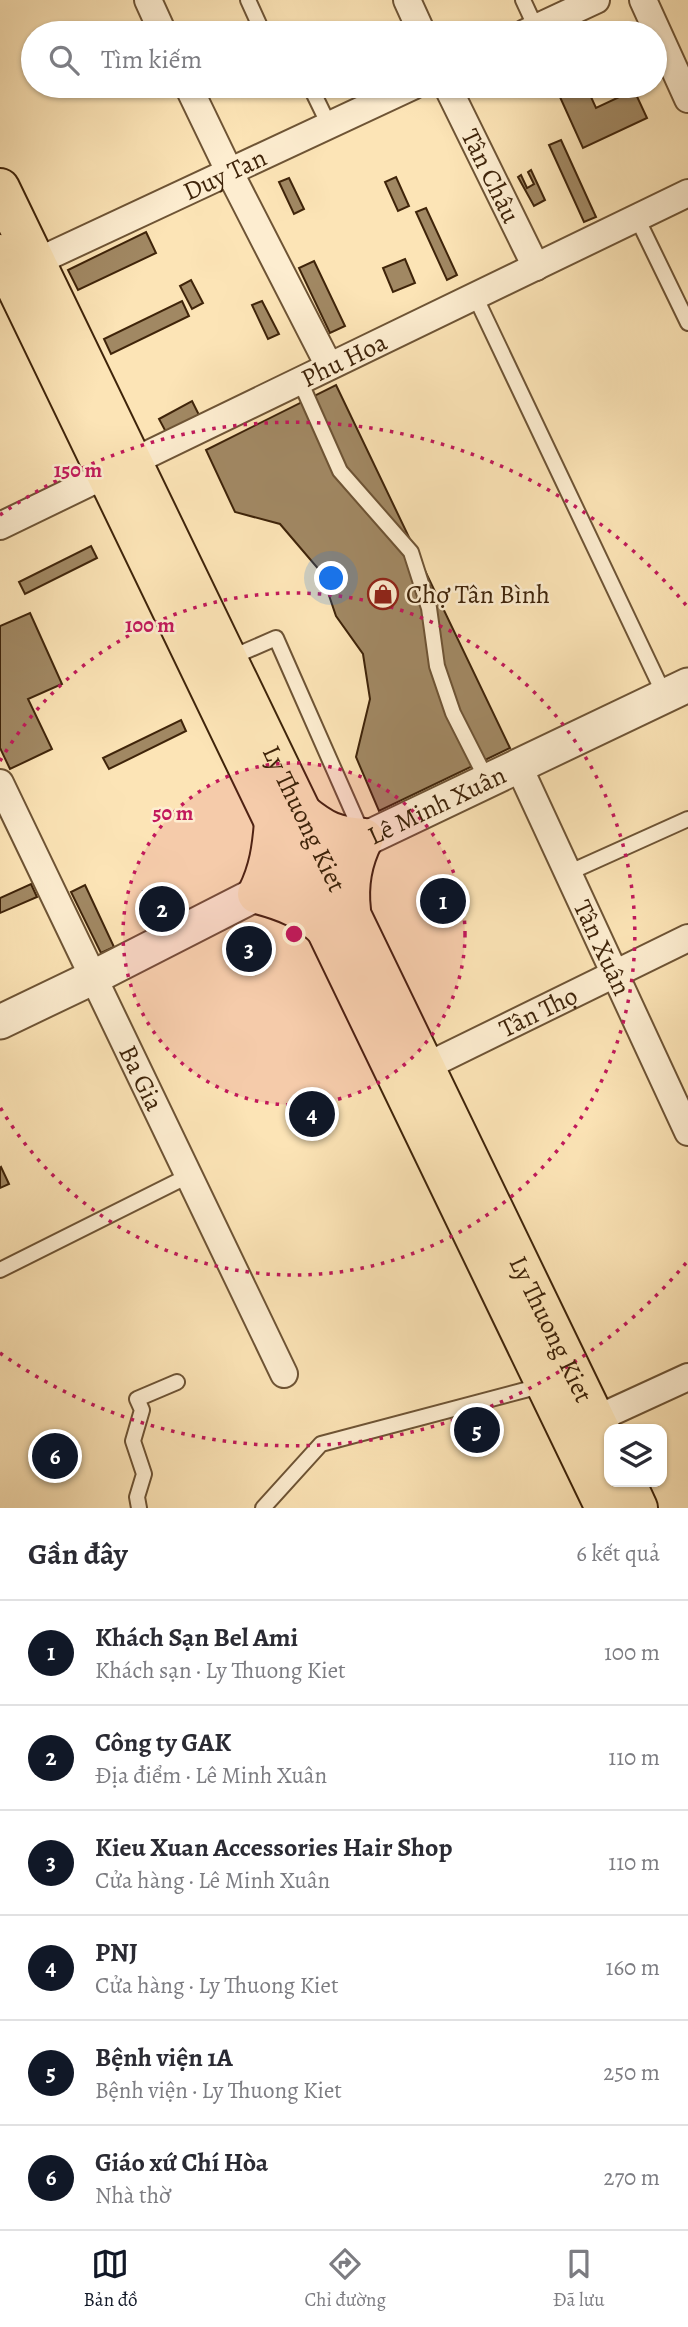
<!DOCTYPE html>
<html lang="vi">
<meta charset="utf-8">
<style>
:root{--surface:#fff;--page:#f2f2f3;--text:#2b2b33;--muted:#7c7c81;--line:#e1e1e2;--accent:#111827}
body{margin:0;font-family:Alegreya,serif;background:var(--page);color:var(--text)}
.controls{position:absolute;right:21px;bottom:21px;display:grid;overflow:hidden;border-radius:14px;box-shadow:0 2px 5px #0004}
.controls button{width:63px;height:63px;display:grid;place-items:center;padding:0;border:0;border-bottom:2px solid var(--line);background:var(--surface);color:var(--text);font:35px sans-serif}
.you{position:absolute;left:332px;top:579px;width:24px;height:24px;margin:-18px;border:5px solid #fff;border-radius:50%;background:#1a73e8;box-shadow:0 0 0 10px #1a73e833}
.badge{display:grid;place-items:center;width:46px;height:46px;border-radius:50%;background:var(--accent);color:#fff;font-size:23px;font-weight:700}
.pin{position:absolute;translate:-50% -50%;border:4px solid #fff;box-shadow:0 2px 7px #0006}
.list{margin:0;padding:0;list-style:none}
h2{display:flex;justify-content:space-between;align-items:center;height:91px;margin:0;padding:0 28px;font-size:30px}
h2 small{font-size:23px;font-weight:400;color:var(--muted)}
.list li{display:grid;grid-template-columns:46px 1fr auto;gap:21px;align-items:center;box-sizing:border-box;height:105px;padding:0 28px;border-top:2px solid var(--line)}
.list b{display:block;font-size:26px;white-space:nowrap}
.list p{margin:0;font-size:23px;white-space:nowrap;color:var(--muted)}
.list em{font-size:23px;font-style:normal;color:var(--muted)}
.icon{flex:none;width:38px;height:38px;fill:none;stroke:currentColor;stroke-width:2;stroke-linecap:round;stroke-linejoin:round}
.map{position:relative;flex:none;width:688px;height:1508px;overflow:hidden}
.search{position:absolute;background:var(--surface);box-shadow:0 2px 5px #0004;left:21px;right:21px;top:21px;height:77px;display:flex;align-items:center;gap:18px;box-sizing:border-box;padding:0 24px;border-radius:38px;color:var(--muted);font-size:26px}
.sheet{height:721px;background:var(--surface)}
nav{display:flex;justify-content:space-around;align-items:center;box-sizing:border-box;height:98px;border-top:2px solid var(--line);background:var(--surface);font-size:19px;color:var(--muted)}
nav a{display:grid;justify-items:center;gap:4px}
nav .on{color:var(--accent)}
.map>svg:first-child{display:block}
.building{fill:#a18863;stroke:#3f240a;stroke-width:2}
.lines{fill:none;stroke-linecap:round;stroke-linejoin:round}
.service-casing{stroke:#6e5435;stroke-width:18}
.minor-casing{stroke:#6e5435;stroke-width:30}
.tertiary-casing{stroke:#6e5435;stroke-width:37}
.primary-casing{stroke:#3f240a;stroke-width:42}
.service{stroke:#fdedd0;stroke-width:14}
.minor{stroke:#fdedd0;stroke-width:26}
.tertiary{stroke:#fdedd0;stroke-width:33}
.primary{stroke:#fce4b6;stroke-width:38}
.ring{fill:none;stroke:#c2185b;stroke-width:3.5;stroke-dasharray:3.5 7}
.labels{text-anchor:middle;stroke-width:5;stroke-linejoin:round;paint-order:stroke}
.street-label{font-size:26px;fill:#3f240a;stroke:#fdedd0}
.poi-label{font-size:26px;fill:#3f240a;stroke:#fdedd0;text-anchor:start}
.centre{fill:#c2185b;stroke:#fdedd0;stroke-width:3.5}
.ring-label{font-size:21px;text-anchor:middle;font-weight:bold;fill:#c2185b;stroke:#fdedd0;stroke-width:5;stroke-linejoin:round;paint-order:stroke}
</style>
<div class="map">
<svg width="688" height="1508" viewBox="0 0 688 1508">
<rect width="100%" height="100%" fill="#fce4b6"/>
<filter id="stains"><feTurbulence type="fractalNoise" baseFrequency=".00286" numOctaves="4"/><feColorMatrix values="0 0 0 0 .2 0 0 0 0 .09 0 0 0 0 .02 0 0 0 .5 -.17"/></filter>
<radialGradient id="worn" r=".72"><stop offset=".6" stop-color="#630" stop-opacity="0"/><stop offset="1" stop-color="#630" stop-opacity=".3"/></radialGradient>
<g class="building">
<polygon points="555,86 586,86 596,108 634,90 647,118 583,148"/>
<polygon points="561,140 596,217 584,222 549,145"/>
<polygon points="531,170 545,200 534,206 518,177 521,175 527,188 534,184 528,172"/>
<polygon points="396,177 409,206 398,211 385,182"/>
<polygon points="289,178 304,209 294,214 279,182"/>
<polygon points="426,208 457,275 447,280 416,212"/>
<polygon points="146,232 156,253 78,290 68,270"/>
<polygon points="405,259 415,283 393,292 383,268"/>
<polygon points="314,261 345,326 330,333 299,268"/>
<polygon points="191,280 203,303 192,309 180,286"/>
<polygon points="182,301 189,316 111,354 104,339"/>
<polygon points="262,301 279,334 268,339 252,305"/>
<polygon points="336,385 510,748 379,811 356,757 370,699 363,654 336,616 321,572 280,524 235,512 206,450"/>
<polygon points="192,401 200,417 167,434 159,419"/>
<polygon points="91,546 97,558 25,594 19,582"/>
<polygon points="30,613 62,684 28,699 52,749 10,769 0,748 0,626"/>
<polygon points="181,720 186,731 109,769 103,758"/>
<polygon points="31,884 37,897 0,913 0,898"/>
<polygon points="85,885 114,947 101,953 71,892"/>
<polygon points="158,885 182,926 165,935 143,891"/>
<polygon points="1,1167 9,1184 0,1188 0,1168"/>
</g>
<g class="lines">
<g class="service-casing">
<g id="service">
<polyline points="248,0 263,33"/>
<polyline points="523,0 536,28"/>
<polyline points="310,86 329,125"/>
<polyline points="637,218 688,323"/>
<polyline points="475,296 665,696"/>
<polyline points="300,381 340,471 411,552 429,608 437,666 453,713 487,780"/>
<polyline points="230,658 276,638 362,833"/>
<polyline points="568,873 688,819"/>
<polyline points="0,1270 190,1175"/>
<polyline points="139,1508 137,1497 144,1474 133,1441 142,1410 137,1399 177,1382"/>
<polyline points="263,1508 321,1444 544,1385"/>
</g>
</g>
<g class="minor-casing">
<g id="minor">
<polyline points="148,0 163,33"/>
<polyline points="407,0 422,33"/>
<polyline points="643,0 688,99"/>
<polyline points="525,33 596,0"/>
<polyline points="188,86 229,171 329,366"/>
<path id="s1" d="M447,86L536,267"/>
<path id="s2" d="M36,262L413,86"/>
<path id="s3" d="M0,526L688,193"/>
<path id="s4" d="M518,765L688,1132"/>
<path id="s5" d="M0,783L284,1374"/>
<path id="s6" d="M425,1067L688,938"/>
<polyline points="579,1427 688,1377"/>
</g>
</g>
<g class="tertiary-casing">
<g id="tertiary">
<path id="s7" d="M340,851L688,685"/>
<polyline points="0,1022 94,977 280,882"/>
</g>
</g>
<g class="primary-casing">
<g id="primary">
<path id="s8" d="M0,188L609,1448"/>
<polyline points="0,254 605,1508"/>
<path d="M302,813C324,831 335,836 364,838C352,861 348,884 351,910"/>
<path d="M274,822C272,848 269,870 257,894C284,901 307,910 326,929"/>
<polyline points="626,1482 638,1508"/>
</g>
</g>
<use href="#service" class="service"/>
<use href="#minor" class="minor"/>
<use href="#tertiary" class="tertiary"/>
<use href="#primary" class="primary"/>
</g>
<circle cx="294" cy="934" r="171" fill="#c2185b" fill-opacity=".12"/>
<g class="ring">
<circle cx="294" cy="934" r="171"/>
<path d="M0 761A341 341 0 1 1 0 1107"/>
<path d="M686 1263A512 512 0 0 1 0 1353M0 515A512 512 0 0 1 686 605"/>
</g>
<defs>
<g id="shop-ring" transform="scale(1.575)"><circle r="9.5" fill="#fdedd0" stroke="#8f2418" stroke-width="1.5"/><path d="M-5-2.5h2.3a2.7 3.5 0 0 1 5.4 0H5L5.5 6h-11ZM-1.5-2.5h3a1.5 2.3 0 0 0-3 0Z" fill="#8f2418"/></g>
</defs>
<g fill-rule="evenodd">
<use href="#shop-ring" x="383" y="594"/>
</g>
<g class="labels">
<g class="street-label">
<text dy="9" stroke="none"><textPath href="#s2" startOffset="208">Duy Tan</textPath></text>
<text dy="9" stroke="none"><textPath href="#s1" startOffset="100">Tân Châu</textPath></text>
<text dy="9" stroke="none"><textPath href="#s3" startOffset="382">Phu Hoa</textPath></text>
<text dy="9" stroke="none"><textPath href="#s7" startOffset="107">Lê Minh Xuân</textPath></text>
<text dy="9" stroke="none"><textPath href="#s8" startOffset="700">Ly Thuong Kiet</textPath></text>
<text dy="9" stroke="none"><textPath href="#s4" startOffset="201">Tân Xuân</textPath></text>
<text dy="9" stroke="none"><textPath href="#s6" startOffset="126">Tân Thọ</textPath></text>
<text dy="9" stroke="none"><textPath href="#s5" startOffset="327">Ba Gia</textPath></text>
<text dy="9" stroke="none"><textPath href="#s8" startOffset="1267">Ly Thuong Kiet</textPath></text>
</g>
<g class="poi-label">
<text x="406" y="603">Chợ Tân Bình</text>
</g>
</g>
<circle cx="294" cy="934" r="10" class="centre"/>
<g class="ring-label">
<text x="78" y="477">150 m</text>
<text x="150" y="632">100 m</text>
<text x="173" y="820">50 m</text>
</g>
<rect width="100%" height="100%" filter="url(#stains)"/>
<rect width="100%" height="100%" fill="url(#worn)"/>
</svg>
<div class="controls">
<button><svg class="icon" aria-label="layers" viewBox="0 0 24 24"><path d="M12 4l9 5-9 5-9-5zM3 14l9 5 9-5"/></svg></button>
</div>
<div class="you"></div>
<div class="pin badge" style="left:443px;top:901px">1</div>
<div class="pin badge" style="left:162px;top:909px">2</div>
<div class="pin badge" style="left:249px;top:949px">3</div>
<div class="pin badge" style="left:312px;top:1114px">4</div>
<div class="pin badge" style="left:477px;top:1430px">5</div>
<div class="pin badge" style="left:55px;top:1456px">6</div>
<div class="search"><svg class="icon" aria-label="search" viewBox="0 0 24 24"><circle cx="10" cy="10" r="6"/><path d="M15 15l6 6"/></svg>Tìm kiếm</div>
</div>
<section class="sheet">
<h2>Gần đây<small>6 kết quả</small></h2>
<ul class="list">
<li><span class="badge">1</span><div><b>Khách Sạn Bel Ami</b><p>Khách sạn · Ly Thuong Kiet</p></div><em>100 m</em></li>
<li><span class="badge">2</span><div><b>Công ty GAK</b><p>Địa điểm · Lê Minh Xuân</p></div><em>110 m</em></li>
<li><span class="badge">3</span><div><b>Kieu Xuan Accessories Hair Shop</b><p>Cửa hàng · Lê Minh Xuân</p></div><em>110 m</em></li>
<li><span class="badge">4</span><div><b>PNJ</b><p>Cửa hàng · Ly Thuong Kiet</p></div><em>160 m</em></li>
<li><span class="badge">5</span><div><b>Bệnh viện 1A</b><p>Bệnh viện · Ly Thuong Kiet</p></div><em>250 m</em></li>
<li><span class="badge">6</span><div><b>Giáo xứ Chí Hòa</b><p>Nhà thờ</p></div><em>270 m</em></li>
</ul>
</section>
<nav>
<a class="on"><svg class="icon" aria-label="map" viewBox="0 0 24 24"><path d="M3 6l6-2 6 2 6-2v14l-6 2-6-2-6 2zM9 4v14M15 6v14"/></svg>Bản đồ</a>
<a><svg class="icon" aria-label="directions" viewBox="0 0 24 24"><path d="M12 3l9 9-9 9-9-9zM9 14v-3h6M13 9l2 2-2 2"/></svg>Chỉ đường</a>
<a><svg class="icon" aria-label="saved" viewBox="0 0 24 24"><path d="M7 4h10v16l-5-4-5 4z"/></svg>Đã lưu</a>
</nav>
